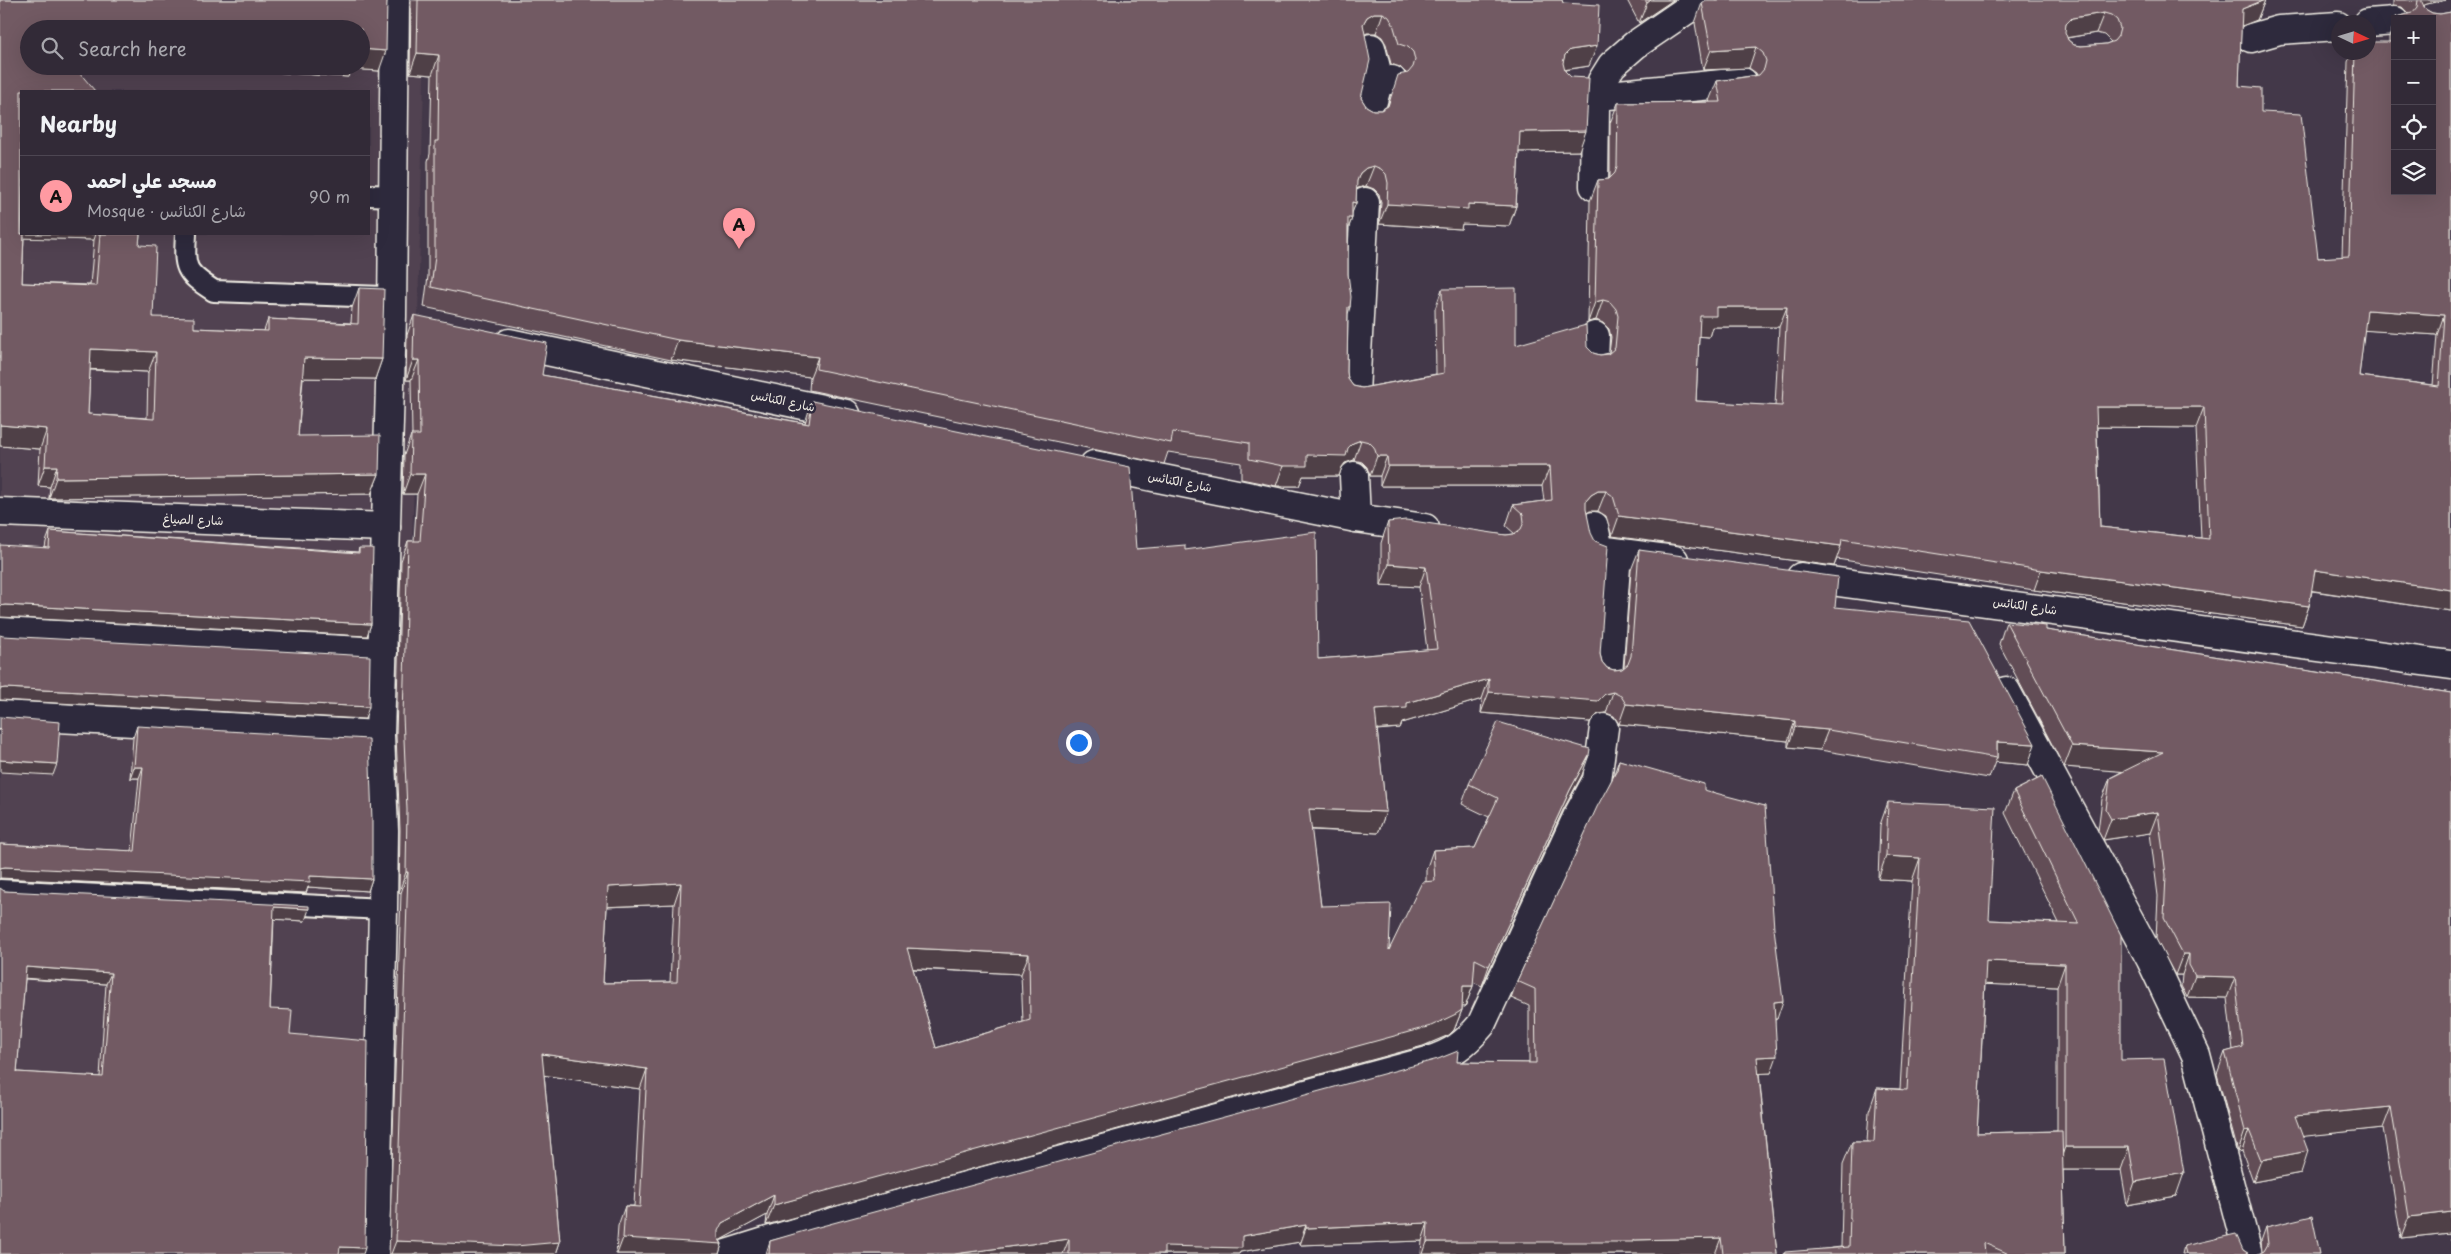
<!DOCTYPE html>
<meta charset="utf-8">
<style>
:root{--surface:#322a37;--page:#3a323f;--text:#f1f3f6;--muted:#a8a7ad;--line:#4d4652;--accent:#ff9aa2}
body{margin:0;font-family:"Playpen Sans","Playpen Sans Arabic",sans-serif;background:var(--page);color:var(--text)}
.controls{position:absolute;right:15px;top:15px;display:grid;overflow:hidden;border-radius:0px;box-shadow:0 5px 20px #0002}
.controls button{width:45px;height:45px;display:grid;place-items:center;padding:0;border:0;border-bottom:1px solid var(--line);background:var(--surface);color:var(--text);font:25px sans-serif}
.compass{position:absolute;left:2331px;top:15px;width:45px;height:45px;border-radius:50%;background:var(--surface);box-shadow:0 5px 20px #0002;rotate:94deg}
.you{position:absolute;left:1078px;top:742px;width:18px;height:18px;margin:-12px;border:4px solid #fff;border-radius:50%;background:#1a73e8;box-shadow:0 0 0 8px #1a73e833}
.badge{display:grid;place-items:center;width:32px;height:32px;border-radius:50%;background:var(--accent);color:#111;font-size:16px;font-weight:700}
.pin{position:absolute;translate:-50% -41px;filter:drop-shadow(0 1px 2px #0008)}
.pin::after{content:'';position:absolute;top:26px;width:18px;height:15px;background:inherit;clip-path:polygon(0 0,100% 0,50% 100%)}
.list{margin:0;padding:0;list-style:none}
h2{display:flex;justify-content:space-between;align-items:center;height:65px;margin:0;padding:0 20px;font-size:21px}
h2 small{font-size:16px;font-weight:400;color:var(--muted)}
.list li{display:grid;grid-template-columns:32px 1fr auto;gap:15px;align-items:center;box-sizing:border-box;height:80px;padding:0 20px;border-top:1px solid var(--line)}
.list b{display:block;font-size:19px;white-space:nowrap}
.list p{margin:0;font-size:16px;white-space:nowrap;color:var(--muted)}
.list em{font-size:16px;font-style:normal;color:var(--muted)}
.icon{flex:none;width:28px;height:28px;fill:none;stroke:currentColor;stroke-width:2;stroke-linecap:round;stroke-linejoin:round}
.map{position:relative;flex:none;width:2451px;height:1254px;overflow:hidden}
.search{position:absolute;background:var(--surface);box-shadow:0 5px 20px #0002;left:20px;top:20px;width:350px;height:55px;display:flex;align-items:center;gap:12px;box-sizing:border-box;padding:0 18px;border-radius:28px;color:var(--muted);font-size:19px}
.panel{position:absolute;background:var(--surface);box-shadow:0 5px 20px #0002;left:20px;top:90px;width:350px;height:145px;border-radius:0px}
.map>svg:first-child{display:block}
.built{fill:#514251;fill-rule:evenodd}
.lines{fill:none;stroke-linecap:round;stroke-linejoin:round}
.service-casing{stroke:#f4f1e8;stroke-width:24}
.pedestrian-casing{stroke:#f4f1e8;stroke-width:31}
.minor-casing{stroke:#f4f1e8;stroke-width:31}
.tertiary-casing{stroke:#f4f1e8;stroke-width:31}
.service{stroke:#2f2a3d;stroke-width:20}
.pedestrian{stroke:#2f2a3d;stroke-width:28}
.minor{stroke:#2f2a3d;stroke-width:28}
.tertiary{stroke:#2f2a3d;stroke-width:28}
.wall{fill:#624d56;stroke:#f4f1e8;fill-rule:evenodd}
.shaded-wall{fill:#503f46;stroke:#f4f1e8}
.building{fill:#725a64;stroke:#f4f1e8;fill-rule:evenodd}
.labels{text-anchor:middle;stroke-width:5;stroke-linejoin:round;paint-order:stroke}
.street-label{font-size:12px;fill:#f4f1e8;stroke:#2f2a3d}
</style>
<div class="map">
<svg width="2451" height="1254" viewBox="0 0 2451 1254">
<rect width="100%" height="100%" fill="#433849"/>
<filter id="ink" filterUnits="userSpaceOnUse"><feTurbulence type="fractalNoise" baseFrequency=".02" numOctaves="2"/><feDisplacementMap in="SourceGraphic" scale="10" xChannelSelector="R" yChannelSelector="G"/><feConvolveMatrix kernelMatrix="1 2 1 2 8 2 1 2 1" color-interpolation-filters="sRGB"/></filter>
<g filter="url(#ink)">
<path class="built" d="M0,0H426L394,1254H0ZM29,29H361V66H29ZM21,91H369V234H21Z"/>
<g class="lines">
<g class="service-casing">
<g id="service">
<polyline points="369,195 393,196"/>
<path d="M186,234C184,268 184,272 214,291L384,297"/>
<polyline points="0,890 383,909"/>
</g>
</g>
<g class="pedestrian-casing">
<g id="pedestrian">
<polyline points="0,632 383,652"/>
<polyline points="0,715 380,735"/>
</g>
</g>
<g class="minor-casing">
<g id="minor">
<polyline points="2368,23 2395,21"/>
<polyline points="2251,38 2279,30 2338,26"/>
<polyline points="1371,48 1379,80 1392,80"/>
<polyline points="1598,96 1743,82"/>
<polyline points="1369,115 1379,80"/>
<polyline points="1594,186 1595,107 1602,81 1612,65 1635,45 1701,0"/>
<polyline points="509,343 846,414"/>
<polyline points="1594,360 1595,336"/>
<polyline points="1355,393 1365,202"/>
<polyline points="1094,465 1356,518 1425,528"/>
<polyline points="1354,476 1356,518"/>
<polyline points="0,512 386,527"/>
<polyline points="1594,526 1599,550 1674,560"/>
<polyline points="1801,577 2451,665"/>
<polyline points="1608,675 1617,553"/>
<polyline points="2006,691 2151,960 2196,1055 2248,1254"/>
<path d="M726,1254L800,1231L1428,1061C1453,1053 1464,1045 1481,1025L1577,817L1597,780L1604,728"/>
</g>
</g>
<g class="tertiary-casing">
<polyline id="tertiary" points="375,1254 383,909 384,831 380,735 392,316 395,0"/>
</g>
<use href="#service" class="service"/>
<use href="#pedestrian" class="pedestrian"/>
<use href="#minor" class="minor"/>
<use href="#tertiary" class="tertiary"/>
</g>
<g class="wall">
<path d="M0,0H387L379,71L351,69L348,77L211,68V66H361V29H29L21,234H140L139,245L153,317L194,328L264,331L268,319L351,323L352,308L359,288L382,359L375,379L303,378L298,436L379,474L371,494L49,498L50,487L38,486L40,449L0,446ZM24,238L94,240L90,285L22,283ZM90,370L148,372L147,418L88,414Z"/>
<path d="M411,0H1562L1563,3L1589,66L1565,70L1579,151L1519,152L1516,206L1509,226L1462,224L1461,229L1379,224L1381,203L1379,194L1374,189L1366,186L1358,188L1356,190V203L1352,212V218L1348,229V274L1350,307L1348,314L1347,372L1348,379L1353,386L1362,388L1436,374L1435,309L1442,289L1516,345L1587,347L1593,353L1600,355L1609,353L1611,337L1609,329L1603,323L1596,320L1588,322L1590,201L1598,180L1610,179V123L1618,103L1710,102L1709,101L1717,81L1757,75L1756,73L1749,68L1703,70L1695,23L1702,3L2265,0L2257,20L2241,26L2239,86L2261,112L2318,258L2342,257L2348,62L2351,52H2368L2389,42V37L2395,22V191L2432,19H2396V17L2409,14L2402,7L2393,6V0H2446L2427,4L2424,5L2425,9L2432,13L2440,14L2451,12V611L2312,591L2309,606L2302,626L2034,590L1837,559L1834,566L1612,536L1606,516L1598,511H1590L1587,513L1600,654L1602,662L1607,668L1614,670L1622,669L1624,667L1631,570L1639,550L1835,607L2028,765L1995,762L1989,778L1820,750L1788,747V741L1619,724L1614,716L1606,713L1598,714L1590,722L1481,713L1482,699L1402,723L1400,728L1377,730L1386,812L1378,833L1311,830L1321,906L1389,950L1426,881V870L1433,850L1475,848L1489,817L1462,804L1469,784L1582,775L1563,810L1482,986L1473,982V986L1465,1007L1462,1006V1010L1454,1030L1449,1035L1423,1046L766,1225L767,1215L720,1240L722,1244L719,1254H616L618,1226L625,1206H634L640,1089L544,1075L560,1242L556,1254H389L401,893L399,892L400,830L396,735L401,561L408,541H414L417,494H403L404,455L411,435H412L411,380H406L407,335L414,315L542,375L805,423L812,401L1136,549L1185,550L1318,659L1427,650L1419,587L1381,585V543L1388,522L1506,535L1514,534H1515L1506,526L1513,505L1544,501L1542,486H1380V476H1370L1367,467L1362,462L1354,460L1345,463L1342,467L1339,476H1303L1299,486H1276L1241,479V463L1168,452L1164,464L809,390L810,377L671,360L424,307L428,276V161L430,154L432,75L410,73ZM1367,33H1376L1382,37L1386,44L1391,64L1400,67L1406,73L1387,106L1381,110H1373L1366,106L1361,98L1365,34ZM2096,33L2104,35L2111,42L2106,44L2081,46L2074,45L2068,40L2067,38ZM1712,327H1779L1775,406L1696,401L1699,336L1709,337ZM2364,330L2437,335L2433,385L2359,376ZM2097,427L2196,428L2201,538L2100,527ZM674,904L670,982L603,983L607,907ZM913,969L1021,974L1023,1022L936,1048Z"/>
<polygon points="1627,0 1673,0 1639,23"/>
<polygon points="50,531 358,552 359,548 371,624 367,636 0,617 45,548 46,542"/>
<polygon points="2006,622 2046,630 2451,693 2451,1241 2450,1233 2401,1238 2383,1128 2303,1136 2301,1173 2253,1182 2242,1151 2238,1152 2217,1074 2225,1052 2233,1050 2227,998 2187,997 2181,986 2182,975 2175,975 2156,939 2158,896 2150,833 2103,840 2098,831 2102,799 2110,778 2123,771 2064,767 1999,644"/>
<polygon points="137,726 372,879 368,891 308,887 306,893 0,878 0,844 132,851 139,778 130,778 133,738"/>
<polygon points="1619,760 1704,790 1777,1019 1775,1019 1771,1073 1759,1073 1777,1254 1421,1254 1422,1241 1300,1245 1300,1242 1240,1252 1239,1254 766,1254 770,1241 1457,1062 1529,1063 1529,1006 1511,998 1517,981 1613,777"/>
<path d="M2042,777L2121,1060L2176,1196L2127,1205L2121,1170H2063L2065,1254H1784L1841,1247L1843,1164L1852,1142H1867L1869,1111L1877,1088L1900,1089L1912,881L1878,879L1880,825L1888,802L1989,920L2059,923L2005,813L2014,791ZM1985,984L2057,987V1131L1977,1133Z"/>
<path d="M4,891L305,921L274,919L270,1009L290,1034L0,1254ZM25,979L106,984L100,1077L17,1072Z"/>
<polygon points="2266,1227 2320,1254 2262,1252 2261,1241"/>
<polygon points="2184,1246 2243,1250 2249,1254 2182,1254"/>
</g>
<g class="shaded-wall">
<polygon points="1651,0 1673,0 1639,23 1647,3"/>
<polygon points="2265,0 2257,20 2234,29 2242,9"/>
<polygon points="2420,0 2446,0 2427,4 2420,7"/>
<polygon points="1374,13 1383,13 1376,33 1367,33 1360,37 1363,24 1367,17"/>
<polygon points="2104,13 2096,33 2065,38 2059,44 2066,24 2072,18"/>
<polygon points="1597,46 1589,66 1563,70 1557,76 1565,55 1570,50"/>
<polygon points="1756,47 1749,68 1703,70 1711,50"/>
<polygon points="361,49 386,51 379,71 351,69 348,77 211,68 211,66 361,66"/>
<polygon points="417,53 439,55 432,75 410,73"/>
<polygon points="1586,131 1579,151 1512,152 1520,132"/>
<polygon points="1374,166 1366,186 1358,188 1352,193 1360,173 1366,168"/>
<polygon points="1352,202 1356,203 1350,218 1352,218 1345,238 1341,238"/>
<polygon points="1387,204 1468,204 1516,206 1509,226 1462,224 1461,229 1379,224"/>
<polygon points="21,234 96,234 94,240 18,238"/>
<polygon points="1603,300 1596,320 1588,322 1595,302"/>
<polygon points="1716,307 1787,307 1779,327 1712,327 1709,337 1693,336 1700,316"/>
<polygon points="2367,310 2444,315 2437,335 2359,330"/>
<polygon points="678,340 818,357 810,377 671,360"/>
<polygon points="91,349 156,352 148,372 84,369"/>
<polygon points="304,358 382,359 375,379 297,378"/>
<polygon points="413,360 419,360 411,380 406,380"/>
<polygon points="2096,407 2204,407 2196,428 2089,427"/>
<polygon points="0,425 47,429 40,449 0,446"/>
<polygon points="1361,440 1354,460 1345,463 1342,467 1339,476 1303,476 1299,486 1276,486 1283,466 1307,455 1348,448 1353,443"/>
<polygon points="1377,456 1387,456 1380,476 1370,476"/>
<polygon points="45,466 57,466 50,487 38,486"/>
<polygon points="1388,466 1550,466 1542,486 1380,486"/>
<polygon points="379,474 371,494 49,498 56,478"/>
<polygon points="410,474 425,474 417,494 403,494"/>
<polygon points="1598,491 1606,491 1598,511 1590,511 1583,515 1586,501 1591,495"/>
<polygon points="1619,516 1841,546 1834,566 1612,536"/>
<polygon points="1389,564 1426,567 1419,587 1381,585"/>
<polygon points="2041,570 2309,606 2302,626 2034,590"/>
<polygon points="2315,570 2451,590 2451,611 2308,590"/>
<polygon points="5,605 371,624 367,636 0,617 0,606"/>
<polygon points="1489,679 1482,699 1402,723 1400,728 1367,730 1375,710 1407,703"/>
<polygon points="5,688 369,707 365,719 0,700 0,689"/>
<polygon points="1489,692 1605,694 1613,692 1606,713 1598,714 1590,722 1481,713"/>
<polygon points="1626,704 1795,721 1788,741 1619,724"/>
<polygon points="1795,727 1828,730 1820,750 1788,747"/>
<polygon points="1997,742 2035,744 2028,765 1995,762 1997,758"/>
<polygon points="2072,746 2163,752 2155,774 2064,767"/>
<polygon points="1589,755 1582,775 1563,810 1482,986 1489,966 1570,790"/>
<polygon points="0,760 57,764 53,775 0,772"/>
<polygon points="134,767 143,767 139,778 130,778"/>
<polygon points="1309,809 1386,812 1378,833 1302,829"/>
<polygon points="2158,812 2150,833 2103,840 2111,819"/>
<polygon points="1886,856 1920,858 1912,881 1878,879"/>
<polygon points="5,867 310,876 372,879 368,891 308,887 306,893 0,878 0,868"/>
<polygon points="406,872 408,872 401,893 399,892"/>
<polygon points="681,883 674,904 601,907 608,887"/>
<polygon points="274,907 309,909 305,921 270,919"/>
<polygon points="907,948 1029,954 1021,974 900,968"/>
<polygon points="2183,954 2189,954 2182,975 2175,975"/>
<polygon points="1986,961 2065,964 2057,987 1978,984"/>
<polygon points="26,967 111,973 106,984 22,978"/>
<polygon points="2195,976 2235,977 2227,998 2187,997"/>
<polygon points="1463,986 1473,986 1465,1007 1456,1006"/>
<polygon points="1783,1001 1777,1019 1767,1019 1774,1002"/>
<polygon points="1462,1010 1454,1030 1449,1035 1423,1046 766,1225 774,1205"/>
<polygon points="542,1054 647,1069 640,1089 535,1074"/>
<polygon points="1777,1056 1771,1073 1751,1074 1757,1057"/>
<polygon points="2391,1107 2383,1128 2288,1138 2295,1116"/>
<polygon points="2249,1130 2242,1151 2238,1152 2245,1131"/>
<polygon points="2065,1147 2129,1147 2121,1170 2057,1170"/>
<polygon points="2308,1151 2301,1173 2253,1182 2261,1160"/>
<polygon points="2184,1173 2176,1196 2127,1205 2135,1182"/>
<polygon points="774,1195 767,1215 715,1243 722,1244 719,1254 617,1254 623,1238 722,1223"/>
<polygon points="2451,1212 2451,1230 2450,1233 2401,1238 2409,1217"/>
<polygon points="1428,1223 1422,1241 1300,1245 1306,1228"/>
<polygon points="1306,1225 1300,1242 1240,1252 1239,1254 1161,1254 1164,1246 1242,1236"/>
<polygon points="1721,1238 1715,1254 1423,1254 1427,1242 1633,1240"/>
<polygon points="1069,1239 1063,1254 954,1254"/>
<polygon points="396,1241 560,1242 556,1254 391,1254"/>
<polygon points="340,1247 365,1248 363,1254 337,1254"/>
</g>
<g class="building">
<path d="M0,0H387L386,51L361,49V29H29V66H74L95,91H21V234H24L22,283L96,286L100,234H140L139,245L156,246L153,317L194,318V328L268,331V319L358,324L359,288L384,289L382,359L304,358L298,436L380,435L379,474L56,478L57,466H45L47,429L0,425ZM91,349L156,352L154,419L88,414Z"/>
<path d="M418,0H1562L1563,3L1599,5L1597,46L1570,50L1565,55L1563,63L1565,71L1571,77L1589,78L1586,131L1520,132L1516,206L1468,204V209L1387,204L1388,183L1386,174L1381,169L1374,166L1366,168L1360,173L1357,181L1356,203L1352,202V218H1348V274L1351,297L1350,307H1348L1347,372L1348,379L1353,386L1362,388L1444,373L1442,289L1516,288V345L1586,325L1587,347L1593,353L1600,355L1608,354L1615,348L1618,316L1616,309L1610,302L1603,300L1595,302L1598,180L1609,179L1615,173L1617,166L1618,103L1721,102L1717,81L1759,75L1764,69L1766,61L1763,53L1756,47L1711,50L1702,3L1706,0H2264L2242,9L2239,86L2261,88V112L2301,114L2318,258L2349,256L2355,52H2368V42H2394L2395,33V191H2432V19H2396V17L2412,13L2417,7L2418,0H2422V2L2425,9L2432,13L2440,14L2451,12V590L2315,570L2309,606L2041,570L1842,539L1841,546L1619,516L1613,496L1606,491H1598L1591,495L1586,501V509L1591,533L1595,541L1608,546L1600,654L1602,662L1607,668L1614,670L1622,669L1628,664L1631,656L1639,550L1838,577L1835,607L1969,620L2035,744L1997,742V758L1828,730L1795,727V721L1626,704L1621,696L1613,692L1605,694L1598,701L1489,692V679L1407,703V708L1375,710L1386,812L1309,809L1321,906L1391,904L1389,950L1422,882L1435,881L1433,850L1475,848L1498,798L1469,784L1498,722L1590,749L1589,755L1570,790L1489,966L1475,959L1473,986H1463L1462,1010L1456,1014L1431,1026L774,1205V1195L722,1223L718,1231V1238L722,1244L623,1238L625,1206L640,1207L647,1069L542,1054L560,1242L516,1246L396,1241L408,872H406L407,810L403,715L408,541H420L425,474H410L411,435H420L419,360H413L414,315L547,343L542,375L809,424L812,401L1130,467L1136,549L1185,545V550L1316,532L1318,659L1437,649L1426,567L1389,564L1388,522L1406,520L1506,535L1514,534L1521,529L1524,522L1523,514L1513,505L1552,500L1550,466H1388L1387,456H1377L1374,447L1369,442L1361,440L1353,443L1348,448L1346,456L1307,455V466H1283L1249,459V443L1173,432L1171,443L816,369L818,357L678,340L431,287L435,256V141H438L439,55L417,53ZM1374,13H1383L1389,17L1393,24L1399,44L1408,47L1413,52L1415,60L1413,67L1408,73L1398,75L1388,106L1381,110H1373L1366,106L1361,98L1370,60L1363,24L1367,17ZM2104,13L2111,15L2117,20L2120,28L2118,36L2114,41L2106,44L2081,46L2074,45L2068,40L2065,32L2066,24L2072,18ZM1716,307H1787L1782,406L1696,401L1700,316H1716ZM2367,310L2444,315L2439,386L2359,376ZM2096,407H2204L2209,539L2100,527ZM681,883L677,982L603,983L608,887ZM907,948L1029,954L1030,1020L936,1048Z"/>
<polygon points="1645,0 1651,0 1647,3"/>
<polygon points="50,531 359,553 359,548 373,548 371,624 5,605 0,606 0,545 49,548"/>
<polygon points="2006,622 2046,626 2046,630 2451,693 2451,1212 2409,1217 2391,1107 2295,1116 2308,1151 2261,1160 2249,1130 2245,1131 2225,1052 2243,1047 2235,977 2195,976 2189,965 2189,954 2183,954 2164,918 2166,875 2158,812 2111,819 2106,810 2110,778 2163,752 2072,746"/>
<polygon points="0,635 3,636 370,656 369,707 5,688 0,689"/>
<polygon points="0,717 60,722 57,764 0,760"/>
<polygon points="137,726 369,739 372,820 372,879 310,876 310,882 5,867 0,868 0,844 135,851 143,767 134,767"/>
<polygon points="1619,760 1704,784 1704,790 1765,806 1774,928 1783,1001 1774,1002 1777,1056 1757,1057 1777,1254 1723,1254 1721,1238 1633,1240 1633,1242 1427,1242 1428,1223 1306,1228 1306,1225 1242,1236 1242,1248 1164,1246 1164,1254 1069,1254 1069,1239 954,1254 769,1254 770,1241 811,1229 1438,1059 1458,1051 1457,1062 1536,1063 1535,989 1517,981 1597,807 1617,770"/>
<polygon points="2042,777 2121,935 2121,1060 2164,1059 2184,1173 2135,1182 2129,1147 2065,1147 2065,964 1986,961 1977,1133 2062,1131 2065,1254 2009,1254 1984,1243 1985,1254 1784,1254 1785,1252 1849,1247 1852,1142 1874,1142 1877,1088 1907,1090 1920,858 1886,856 1888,802 1995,807 1989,920 2079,924 2014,791"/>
<path d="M0,888L4,891L309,906V909L274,907L270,1009L292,1010L290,1034L368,1041L365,1248L340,1247L339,1254H0ZM26,967L111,973L103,1077L17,1072Z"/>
<polygon points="2312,1216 2320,1254 2258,1254 2264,1251 2268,1244 2266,1227"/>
<polygon points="2236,1234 2243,1250 2249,1254 2186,1254 2184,1246"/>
</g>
</g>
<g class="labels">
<g class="street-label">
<text transform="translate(783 401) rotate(12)" y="4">شارع الكنائس</text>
<text transform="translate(1180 482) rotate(11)" y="4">شارع الكنائس</text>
<text transform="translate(193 520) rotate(2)" y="4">شارع الصياغ</text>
<text transform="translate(2025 606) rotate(8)" y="4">شارع الكنائس</text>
</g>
</g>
</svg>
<div class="controls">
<button>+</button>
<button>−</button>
<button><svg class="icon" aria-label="locate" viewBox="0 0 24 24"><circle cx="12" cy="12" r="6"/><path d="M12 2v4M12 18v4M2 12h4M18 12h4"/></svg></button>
<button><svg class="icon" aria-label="layers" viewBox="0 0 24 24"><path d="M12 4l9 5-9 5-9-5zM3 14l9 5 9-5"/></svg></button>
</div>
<svg class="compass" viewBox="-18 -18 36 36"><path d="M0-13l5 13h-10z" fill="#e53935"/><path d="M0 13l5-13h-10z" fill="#a8a7ad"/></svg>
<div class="you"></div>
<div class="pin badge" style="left:739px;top:249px">A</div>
<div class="search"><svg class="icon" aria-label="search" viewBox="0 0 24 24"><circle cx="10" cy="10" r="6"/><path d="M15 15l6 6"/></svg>Search here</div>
<section class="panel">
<h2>Nearby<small></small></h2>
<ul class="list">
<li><span class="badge">A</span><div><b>مسجد علي احمد</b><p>Mosque · شارع الكنائس</p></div><em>90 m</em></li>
</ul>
</section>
</div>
